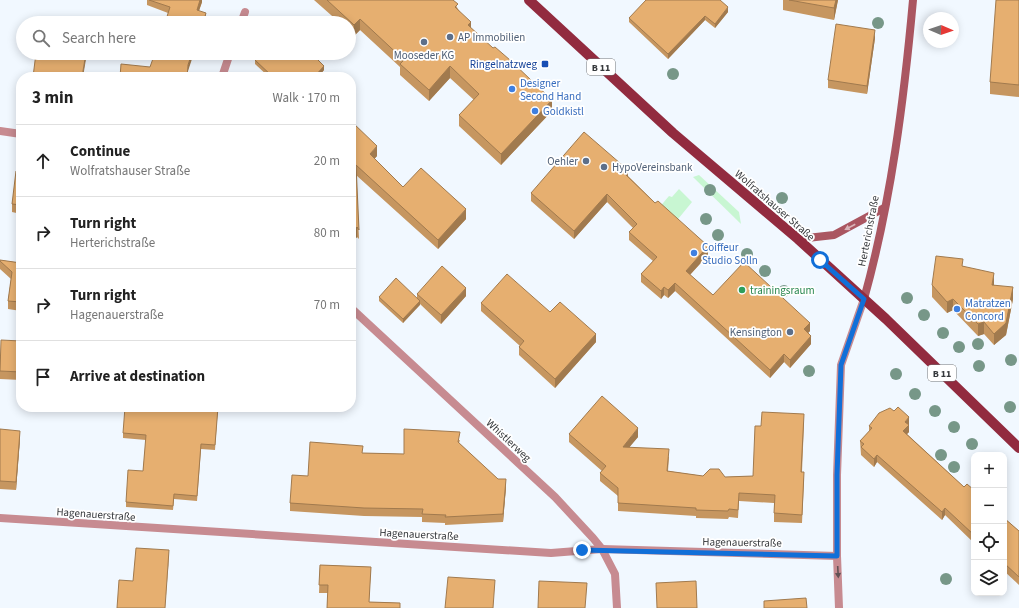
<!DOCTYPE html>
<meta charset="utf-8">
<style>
:root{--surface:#fff;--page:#f6f6f6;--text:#222;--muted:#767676;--line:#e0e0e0}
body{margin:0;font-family:"Source Sans 3",sans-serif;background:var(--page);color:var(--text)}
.controls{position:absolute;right:12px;bottom:12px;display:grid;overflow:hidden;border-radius:8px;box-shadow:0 2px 10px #0003}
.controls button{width:36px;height:36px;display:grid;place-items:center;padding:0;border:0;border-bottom:1px solid var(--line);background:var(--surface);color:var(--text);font:20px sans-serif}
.compass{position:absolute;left:923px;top:12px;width:36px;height:36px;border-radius:50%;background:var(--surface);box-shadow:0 2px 10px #0003;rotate:92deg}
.stop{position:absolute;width:12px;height:12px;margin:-9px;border:3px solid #116fd8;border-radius:50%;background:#fff}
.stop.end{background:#116fd8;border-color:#fff;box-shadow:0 1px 4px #0008}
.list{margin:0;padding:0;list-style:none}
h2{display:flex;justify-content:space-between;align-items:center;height:52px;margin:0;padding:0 16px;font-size:17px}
h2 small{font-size:13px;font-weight:400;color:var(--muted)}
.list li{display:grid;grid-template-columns:26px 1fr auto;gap:12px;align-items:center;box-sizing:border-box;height:72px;padding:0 16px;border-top:1px solid var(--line)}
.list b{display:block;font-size:15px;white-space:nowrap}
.list p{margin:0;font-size:13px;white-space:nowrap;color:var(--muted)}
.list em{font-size:13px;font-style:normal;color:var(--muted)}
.icon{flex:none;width:22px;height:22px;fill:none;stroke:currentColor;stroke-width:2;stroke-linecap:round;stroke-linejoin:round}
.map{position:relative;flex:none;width:1019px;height:608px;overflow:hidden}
.search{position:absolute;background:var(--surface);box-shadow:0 2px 10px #0003;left:16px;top:16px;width:340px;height:44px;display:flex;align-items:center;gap:10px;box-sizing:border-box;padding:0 14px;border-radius:22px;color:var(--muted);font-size:15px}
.panel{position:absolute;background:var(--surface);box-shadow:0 2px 10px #0003;left:16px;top:72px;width:340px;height:340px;border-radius:16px}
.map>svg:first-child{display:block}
.green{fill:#c8f6d2}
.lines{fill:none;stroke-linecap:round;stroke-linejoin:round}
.minor{stroke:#c78b91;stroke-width:8}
.secondary{stroke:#aa5661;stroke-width:8}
.primary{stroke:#922b3f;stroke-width:10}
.tree{fill:#779788}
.wall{fill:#c69660}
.shaded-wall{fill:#a17a4e}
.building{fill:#e6af70;stroke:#a17a4e}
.oneway{fill:#d9b3b8}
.oneway2{fill:#625256}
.route{stroke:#116fd8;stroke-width:5}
.service-dot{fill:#5c6f8a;stroke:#fff;stroke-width:1.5}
.transit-dot{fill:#1a4fb4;stroke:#fff;stroke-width:1.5}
.shop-dot{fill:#3f7fe0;stroke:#fff;stroke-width:1.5}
.leisure-dot{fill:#2e9e5b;stroke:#fff;stroke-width:1.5}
.labels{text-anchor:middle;stroke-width:3.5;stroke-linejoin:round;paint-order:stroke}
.shield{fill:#fff;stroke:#727476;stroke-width:1}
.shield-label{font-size:10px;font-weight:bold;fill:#36393c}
.service-label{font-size:11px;fill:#4e5e75;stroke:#fff;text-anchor:start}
.transit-label{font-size:11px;fill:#164399;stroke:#fff;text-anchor:end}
.shop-label{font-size:11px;fill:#366cbe;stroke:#fff;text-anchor:start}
.street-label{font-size:11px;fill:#36393c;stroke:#fff}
.leisure-label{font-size:11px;fill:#27864d;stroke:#fff;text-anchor:start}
</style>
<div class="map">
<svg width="1019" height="608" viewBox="0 0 1019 608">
<rect width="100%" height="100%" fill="#f1f8ff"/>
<g class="green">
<polygon points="699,175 739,212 741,224 693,177"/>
<polygon points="679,189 692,202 674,224 658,209 669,196 672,197"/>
</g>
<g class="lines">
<g class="minor">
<polyline points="241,23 245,12"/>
<polyline points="222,77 230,53"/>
<polyline points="0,131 21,134"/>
<polyline points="351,308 555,497 593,538 602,549 615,574 617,608"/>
<polyline points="0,518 551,553 602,549 837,556"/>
<polyline points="839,608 837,556 837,475 841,365 864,299"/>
</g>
<g class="secondary">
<polyline points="798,239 834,235 884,208"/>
<path d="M864,299C891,202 904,100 913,0"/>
</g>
<polyline class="primary" points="529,0 673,133 798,239 886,319 1019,448"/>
</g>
<g class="tree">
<circle cx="878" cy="23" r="6"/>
<circle cx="673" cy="74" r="6"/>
<circle cx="710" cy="190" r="6"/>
<circle cx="782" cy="198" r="6"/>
<circle cx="706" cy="219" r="6"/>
<circle cx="718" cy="235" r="6"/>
<circle cx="747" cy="254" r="6"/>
<circle cx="765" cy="271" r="6"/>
<circle cx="784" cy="291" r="6"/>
<circle cx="907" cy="298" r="6"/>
<circle cx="924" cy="315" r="6"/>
<circle cx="943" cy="333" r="6"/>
<circle cx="978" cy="344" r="6"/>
<circle cx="959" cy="347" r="6"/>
<circle cx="1011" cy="360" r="6"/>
<circle cx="979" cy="366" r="6"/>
<circle cx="809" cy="371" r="6"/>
<circle cx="896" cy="374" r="6"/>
<circle cx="915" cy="394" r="6"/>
<circle cx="1010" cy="407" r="6"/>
<circle cx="935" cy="411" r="6"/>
<circle cx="954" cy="427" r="6"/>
<circle cx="972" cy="444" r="6"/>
<circle cx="941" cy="455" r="6"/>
<circle cx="954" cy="467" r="6"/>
<circle cx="946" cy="579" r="6"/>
</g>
<g class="wall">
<polygon points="147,0 202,0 202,2 199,11 206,19 168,13 147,5"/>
<polygon points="314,0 453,0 458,9 471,28 552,111 501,165 459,126 459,115 474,100 450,78 429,101 400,75 400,67 360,30 354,36 349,32 349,23 340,23"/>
<polygon points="783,0 838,0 834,20 783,10"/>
<polygon points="1019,0 1019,97 990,94 990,82"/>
<polygon points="728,12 715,28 705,20 668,59 629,22 629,18"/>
<polygon points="875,38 867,94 828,88 828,80"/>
<polygon points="255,60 324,70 318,77 269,77 255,64"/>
<polygon points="351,111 354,121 353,124 377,156 374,159 403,187 466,219 438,249 356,175 359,239 357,237 351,244"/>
<polygon points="21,172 21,214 12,212 12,204"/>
<polygon points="628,176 708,255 690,275 713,295 810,331 808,333 811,344 790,368 784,362 770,378 675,291 668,298 664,295 661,299 641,282 641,274 653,261 629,240 629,232 633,228 607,202 574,239 531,201 531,193"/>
<polygon points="0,260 21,263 21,311 8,309 8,301 11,279 0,269"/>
<polygon points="963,266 994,285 1013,299 1006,335 994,345 984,334 978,336 953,310 947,313 932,297 932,285"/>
<polygon points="417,294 466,296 441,324 420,304 403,323 379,301 379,297 417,298"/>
<polygon points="481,303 550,312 596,342 555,388 519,355 519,347 520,346 481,311"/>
<polygon points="21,341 21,380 0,379 0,357"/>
<polygon points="218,407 215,450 201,449 197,501 174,499 173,510 126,507 126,502 143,471 146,440 123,438 123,433"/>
<polygon points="894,411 909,424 909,432 907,434 964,487 974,490 974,543 945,515 942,520 877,462 874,467 861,455 860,441 869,432 869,426"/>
<polygon points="804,423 802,472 804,480 802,523 774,522 774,503 739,501 738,518 729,517 728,519 696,518 696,516 618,511 618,496 600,481 600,473 602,471 569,442 569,434 638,437 629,447 669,457 668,471 703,476 725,477 753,476 761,426"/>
<polygon points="0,429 20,439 16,490 0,489"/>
<polygon points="460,440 459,443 506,487 503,522 445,525 445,523 422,522 422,517 364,516 290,511 290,503 308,476 363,453 404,454"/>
<polygon points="1004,518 1019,531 1019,585 1004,571"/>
<polygon points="320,565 371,567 369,602 400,603 400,608 327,608 328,593 319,593"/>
</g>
<g class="shaded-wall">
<polygon points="200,0 202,0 202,2 197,16 197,10"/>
<polygon points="836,0 838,0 834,20 834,8"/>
<polygon points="728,7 728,12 715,28 715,24"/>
<polygon points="206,13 206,19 205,23 203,23"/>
<polygon points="705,16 705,20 668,59 668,54"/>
<polygon points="360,19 360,30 354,36 354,25"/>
<polygon points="471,22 471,33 468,25"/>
<polygon points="875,30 875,38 867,94 867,86"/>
<polygon points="86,53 87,53 83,77 82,77"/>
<polygon points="192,53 194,53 188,71 187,77 188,65"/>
<polygon points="324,66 324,70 318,77 314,77"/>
<polygon points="450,66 450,78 429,101 429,90"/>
<polygon points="552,100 552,111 501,165 501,154"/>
<polygon points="354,111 354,121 352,132 352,122"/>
<polygon points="377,146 377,156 370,164 370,154"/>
<polygon points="628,170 628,178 625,174"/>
<polygon points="607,194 607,202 574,239 574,231"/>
<polygon points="466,209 466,219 438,249 438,240"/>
<polygon points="357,227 357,237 351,244 351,234"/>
<polygon points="708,246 708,255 686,279 686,271"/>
<polygon points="994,273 994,285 992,285"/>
<polygon points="675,283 675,291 668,298 668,290"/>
<polygon points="664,287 664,295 661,299 661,291"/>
<polygon points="1013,287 1013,299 1006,335 994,345 994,334"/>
<polygon points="466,288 466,296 441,324 441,315"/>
<polygon points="953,299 953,310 947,313 947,302"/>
<polygon points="420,301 420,305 403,323 403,319"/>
<polygon points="984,322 984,334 978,336 978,324"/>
<polygon points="810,323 810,331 804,337 804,329"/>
<polygon points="596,334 596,342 555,388 555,379"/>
<polygon points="811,336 811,344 790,368 790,360"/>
<polygon points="784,354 784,362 770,378 770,370"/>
<polygon points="909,417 909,432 903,438 903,431 905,422"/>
<polygon points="638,428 638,437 623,455 623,447"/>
<polygon points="20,431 20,439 16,490 16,482"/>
<polygon points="877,455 877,462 874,467 874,459"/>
<polygon points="506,479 506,487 503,522 503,514"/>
<polygon points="945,508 945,515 942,520 942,512"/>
<polygon points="169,550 169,557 165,608"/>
</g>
<g class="building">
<polygon points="149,0 200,0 197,10 206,13 203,23 165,23 170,7"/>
<polygon points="327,0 453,0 458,4 455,7 471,22 468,25 493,48 495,47 510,60 552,100 501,154 459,115 479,94 450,66 429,90 400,64 404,60 360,19 354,25"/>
<polygon points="646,0 720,0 728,7 715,24 705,16 668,54 629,18"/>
<polygon points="789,0 836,0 834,8"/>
<polygon points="996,0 1019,0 1019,85 990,82"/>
<polygon points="836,24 875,30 867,86 828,80"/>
<polygon points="36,53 86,53 82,77 33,77"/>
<polygon points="155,53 192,53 188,65 187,77 120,77 121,64 150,67"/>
<polygon points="262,53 311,53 324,66 314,77 273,77 255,60"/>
<polygon points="351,111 354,111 352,122 377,146 370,154 403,187 421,168 466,209 438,240 356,165 359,230 357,227 351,234"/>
<polygon points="584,132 628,170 625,174 655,203 658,201 708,246 686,271 713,295 744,262 810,323 804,329 811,336 790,360 784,354 770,370 675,283 668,290 664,287 661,291 641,274 657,257 629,232 637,224 607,194 574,231 531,193"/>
<polygon points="16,171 21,172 21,205 12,204"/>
<polygon points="936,256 963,259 962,266 994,273 992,285 1013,287 1006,323 994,334 984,322 978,324 953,299 947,302 932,285"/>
<polygon points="0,260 21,263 21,302 8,301 12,272 0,261"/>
<polygon points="442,266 466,288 441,315 417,294"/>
<polygon points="507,274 550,312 560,302 596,334 555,379 519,347 524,341 481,303"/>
<polygon points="396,278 420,301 403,319 379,297"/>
<polygon points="1,340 21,341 21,372 0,371"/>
<polygon points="602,396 638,428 623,447 669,449 667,471 703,476 710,469 719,469 725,477 753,476 755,426 761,426 762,412 804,414 801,472 804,472 802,515 774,513 775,495 739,493 738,510 729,509 728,511 696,510 696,508 618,503 618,488 600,473 606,466 569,434"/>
<polygon points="125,407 218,407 215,445 201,444 197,496 174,494 173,506 126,502 128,470 143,471 146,435 123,433"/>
<polygon points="898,407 909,417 905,422 909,425 903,431 964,487 967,484 974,490 974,535 945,508 942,512 877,455 874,459 861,447 864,444 860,441 872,428 869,426 879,413 890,408 894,411"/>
<polygon points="0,429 20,431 16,482 0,481"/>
<polygon points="404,429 460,432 458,442 498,479 506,479 503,514 445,517 446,515 422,514 423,509 364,508 290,503 292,475 308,476 310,442 363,446 362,453 404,454"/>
<polygon points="1004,518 1019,531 1019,577 1004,563"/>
<polygon points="136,548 169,550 165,608 117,608 119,580 133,581"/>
<polygon points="320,565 371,567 369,602 400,603 400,608 327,608 328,585 319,585"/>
<polygon points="448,577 495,580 493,608 445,608"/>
<polygon points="539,581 587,583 585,608 538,608"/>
<polygon points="696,581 697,608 657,608 656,583"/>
<polygon points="806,598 807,608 764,608 764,601"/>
</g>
<defs><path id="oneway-solid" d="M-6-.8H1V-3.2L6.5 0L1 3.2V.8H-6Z"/></defs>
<use class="oneway" href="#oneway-solid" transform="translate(850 227) rotate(152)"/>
<use class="oneway2" href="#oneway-solid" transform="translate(838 572) rotate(87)"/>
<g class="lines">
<polyline class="route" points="582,550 837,556 837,475 841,365 864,299 820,260"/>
</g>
<g class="service-dot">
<circle cx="450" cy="37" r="4"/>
<circle cx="424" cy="42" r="4"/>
<circle cx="586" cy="161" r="4"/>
<circle cx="604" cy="167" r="4"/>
<circle cx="790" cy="332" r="4"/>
</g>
<rect class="transit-dot" x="541" y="60" width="8" height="8" rx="2"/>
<g class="shop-dot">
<circle cx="512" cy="89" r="4"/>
<circle cx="535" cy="111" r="4"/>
<circle cx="694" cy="253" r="4"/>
<circle cx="957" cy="309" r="4"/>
</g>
<circle class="leisure-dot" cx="742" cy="290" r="4"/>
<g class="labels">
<g class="shield">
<rect x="587" y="59" width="28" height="16" rx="3"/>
<rect x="928" y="365" width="28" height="16" rx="3"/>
</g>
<g class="shield-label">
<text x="601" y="71">B 11</text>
<text x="942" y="377">B 11</text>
</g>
<g class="service-label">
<text x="458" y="41">AP Immobilien</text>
<text x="424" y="59" text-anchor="middle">Mooseder KG</text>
<text x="578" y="165" text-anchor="end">Oehler</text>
<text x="612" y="171">HypoVereinsbank</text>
<text x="782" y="336" text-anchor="end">Kensington</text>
</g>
<g class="transit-label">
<text x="537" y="68">Ringelnatzweg</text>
</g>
<g class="shop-label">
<text x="520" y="87">Designer<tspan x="520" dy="13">Second Hand</tspan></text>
<text x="543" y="115">Goldkistl</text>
<text x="702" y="251">Coiffeur<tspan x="702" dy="13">Studio Solln</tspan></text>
<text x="965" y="307">Matratzen<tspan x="965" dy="13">Concord</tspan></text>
</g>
<g class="street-label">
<text transform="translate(775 205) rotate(41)" y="4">Wolfratshauser Straße</text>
<text transform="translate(868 231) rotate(-79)" y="4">Herterichstraße</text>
<text transform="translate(509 440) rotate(43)" y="4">Whistlerweg</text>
<text transform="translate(96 514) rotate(4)" y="4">Hagenauerstraße</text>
<text transform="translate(419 534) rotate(3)" y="4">Hagenauerstraße</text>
<text transform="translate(742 542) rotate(1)" y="4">Hagenauerstraße</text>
</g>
<g class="leisure-label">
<text x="750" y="294">trainingsraum</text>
</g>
</g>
</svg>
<div class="controls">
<button>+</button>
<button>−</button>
<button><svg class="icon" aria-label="locate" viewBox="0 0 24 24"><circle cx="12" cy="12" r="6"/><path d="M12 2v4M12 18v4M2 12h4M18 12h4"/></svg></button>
<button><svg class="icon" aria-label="layers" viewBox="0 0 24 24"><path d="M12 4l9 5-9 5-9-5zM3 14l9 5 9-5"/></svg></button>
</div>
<svg class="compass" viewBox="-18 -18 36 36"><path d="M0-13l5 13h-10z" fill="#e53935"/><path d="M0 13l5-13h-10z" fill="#767676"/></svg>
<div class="stop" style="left:820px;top:260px"></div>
<div class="stop end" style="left:582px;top:550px"></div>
<div class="search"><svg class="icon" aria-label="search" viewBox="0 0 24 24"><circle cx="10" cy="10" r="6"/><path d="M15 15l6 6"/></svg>Search here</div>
<section class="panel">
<h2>3 min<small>Walk · 170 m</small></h2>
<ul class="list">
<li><svg class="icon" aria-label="ahead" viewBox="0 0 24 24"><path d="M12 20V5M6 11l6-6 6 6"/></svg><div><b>Continue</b><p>Wolfratshauser Straße</p></div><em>20 m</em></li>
<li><svg class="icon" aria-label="right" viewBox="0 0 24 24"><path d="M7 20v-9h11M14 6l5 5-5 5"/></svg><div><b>Turn right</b><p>Herterichstraße</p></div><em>80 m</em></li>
<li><svg class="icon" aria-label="right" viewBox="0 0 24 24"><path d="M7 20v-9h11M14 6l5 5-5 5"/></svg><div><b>Turn right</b><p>Hagenauerstraße</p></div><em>70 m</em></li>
<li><svg class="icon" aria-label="arrive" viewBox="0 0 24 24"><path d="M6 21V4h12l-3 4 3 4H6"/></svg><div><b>Arrive at destination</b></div></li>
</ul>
</section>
</div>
